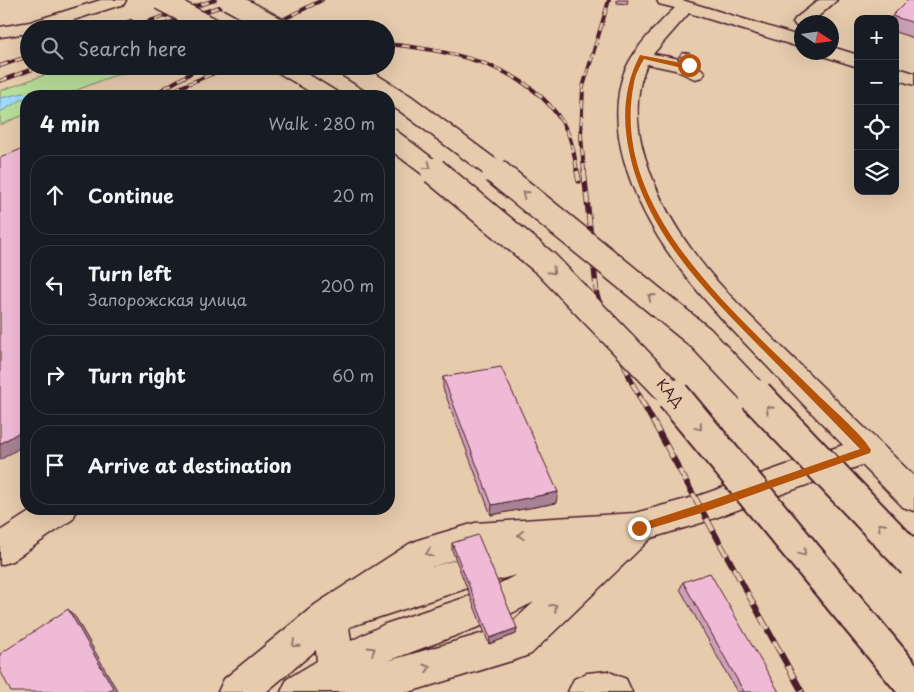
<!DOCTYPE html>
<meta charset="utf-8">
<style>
:root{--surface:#171b24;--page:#20242c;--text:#f1f3f6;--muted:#9ea1a6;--line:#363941}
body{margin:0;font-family:"Playpen Sans",sans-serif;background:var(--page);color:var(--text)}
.controls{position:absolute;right:15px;top:15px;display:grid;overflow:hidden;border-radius:10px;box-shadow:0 5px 20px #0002}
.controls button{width:45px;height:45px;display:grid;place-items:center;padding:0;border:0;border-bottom:1px solid var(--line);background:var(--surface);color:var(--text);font:25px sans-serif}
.compass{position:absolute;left:794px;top:15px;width:45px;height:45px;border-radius:50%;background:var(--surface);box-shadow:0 5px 20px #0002;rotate:102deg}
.stop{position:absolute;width:15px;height:15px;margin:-11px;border:4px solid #b45309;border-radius:50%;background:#fff}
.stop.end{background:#b45309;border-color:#fff;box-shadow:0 1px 5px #0008}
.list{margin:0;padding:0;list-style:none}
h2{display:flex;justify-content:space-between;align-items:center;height:65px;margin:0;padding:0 20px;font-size:21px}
h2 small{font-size:16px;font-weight:400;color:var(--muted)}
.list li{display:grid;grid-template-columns:32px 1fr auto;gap:15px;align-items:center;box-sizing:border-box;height:80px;margin:0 10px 10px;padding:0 10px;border:1px solid var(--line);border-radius:20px}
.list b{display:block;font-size:19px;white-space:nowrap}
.list p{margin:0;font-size:16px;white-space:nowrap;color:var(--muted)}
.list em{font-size:16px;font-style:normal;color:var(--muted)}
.icon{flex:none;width:28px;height:28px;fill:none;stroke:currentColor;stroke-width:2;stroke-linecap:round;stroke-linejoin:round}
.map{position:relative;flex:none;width:914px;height:692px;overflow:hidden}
.search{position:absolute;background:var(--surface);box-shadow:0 5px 20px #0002;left:20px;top:20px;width:375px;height:55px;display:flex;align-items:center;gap:12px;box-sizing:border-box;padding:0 18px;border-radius:28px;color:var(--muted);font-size:19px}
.panel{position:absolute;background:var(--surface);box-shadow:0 5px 20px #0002;left:20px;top:90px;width:375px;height:425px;border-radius:20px}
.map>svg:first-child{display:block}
.green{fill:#b7de9a;stroke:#807e62}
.water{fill:#9bdafc;stroke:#7b8fa8}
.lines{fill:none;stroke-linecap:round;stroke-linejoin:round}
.minor-casing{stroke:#4a1f2b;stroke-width:3}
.highway-casing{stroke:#4a1f2b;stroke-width:3}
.minor{fill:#e6cbad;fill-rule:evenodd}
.highway{fill:#e6cbad;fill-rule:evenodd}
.rail-far2-casing{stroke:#4a1f2b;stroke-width:4}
.rail-far1-casing{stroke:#4a1f2b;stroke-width:5.5}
.rail-casing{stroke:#4a1f2b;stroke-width:6}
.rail-far2{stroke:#e6cbad;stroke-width:2.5;stroke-dasharray:8;stroke-linecap:butt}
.rail-far1{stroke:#e6cbad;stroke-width:4;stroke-dasharray:11;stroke-linecap:butt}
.rail{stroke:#e6cbad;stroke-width:4.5;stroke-dasharray:14;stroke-linecap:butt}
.highway-bridge-far2-casing{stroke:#4a1f2b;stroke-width:22;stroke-linecap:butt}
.highway-bridge-far1-casing{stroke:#4a1f2b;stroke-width:29;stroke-linecap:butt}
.highway-bridge-casing{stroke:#4a1f2b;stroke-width:37;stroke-linecap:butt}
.highway-bridge-far2{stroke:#e6cbad;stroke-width:19}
.highway-bridge-far1{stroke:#e6cbad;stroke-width:26}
.highway-bridge{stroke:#e6cbad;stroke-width:33}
.wall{fill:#cea0b7;stroke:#4a1f2b}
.shaded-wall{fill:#a78295;stroke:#4a1f2b}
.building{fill:#efbad5;stroke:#4a1f2b}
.oneway{stroke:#98756c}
.route{fill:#b45309}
.labels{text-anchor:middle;stroke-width:4.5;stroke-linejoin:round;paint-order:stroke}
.street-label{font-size:14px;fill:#4a1f2b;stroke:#e6cbad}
</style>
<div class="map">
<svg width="914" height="692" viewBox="0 0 914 692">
<rect width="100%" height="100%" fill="#e6cbad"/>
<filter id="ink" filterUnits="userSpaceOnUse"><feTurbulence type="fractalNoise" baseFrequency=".02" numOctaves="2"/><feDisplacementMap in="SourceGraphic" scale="10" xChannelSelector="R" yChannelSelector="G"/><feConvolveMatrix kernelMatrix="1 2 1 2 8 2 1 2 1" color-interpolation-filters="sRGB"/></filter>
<g filter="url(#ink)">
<polygon class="green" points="69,66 152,66 110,77 62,96 26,96 26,114 0,125 0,91"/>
<polygon class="water" points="24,93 30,95 0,112 0,98"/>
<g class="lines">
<g class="minor-casing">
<g id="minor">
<polygon points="101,0 126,0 124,4 45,29 29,29 29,33 0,37 0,27 30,22"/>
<path d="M657,0H682L802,37V48L689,13L653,54C668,57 695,59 705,73L702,77L695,79L675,70L647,64C634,93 636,127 645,157C672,246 730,296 794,359C834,398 874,437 914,476V511L903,507L862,465L701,523L651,538L531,654L518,659L409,692H281L287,679L317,661L316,650L266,692H218L224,679L316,604L409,544L421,539L475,523L635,513L701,495L843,445C818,419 792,393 767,366C708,305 647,244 624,160C616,132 614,98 625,70C636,46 656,26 675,8L659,4ZM475,553H483L475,556L472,562L462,558L431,567ZM516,575L489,589L486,598L476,594L385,624L351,641L349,627L462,590L474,585L477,579L487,583ZM534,602L508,626L388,661L489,623L492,614L502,618Z"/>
<polygon points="819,0 837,0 812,22 802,22 802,27 796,26 793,22 796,18"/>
<polygon points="832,47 858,55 858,67 823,56 821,52 832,52"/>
<polygon points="895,67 914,73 914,85 895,79"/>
<polygon points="34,509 77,509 73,519 12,561 0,565 0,531"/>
<polygon points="607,671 626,679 632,692 568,692 574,679 587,673"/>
</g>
</g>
<g class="highway-casing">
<polygon id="highway" points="272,66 295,66 337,92 340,96 317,96 274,70"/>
</g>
<use href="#minor" class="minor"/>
<use href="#highway" class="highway"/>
<g class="rail-far2-casing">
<g id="rail-far2">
<polyline points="108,29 131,21"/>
<polyline points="125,29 215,0"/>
<polyline points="149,29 242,0"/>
<polyline points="264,29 322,0"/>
<path d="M386,44C451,50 535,66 567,131C573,144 575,158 577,172"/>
<polyline points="0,66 29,56"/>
<polyline points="0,81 41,66"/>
<polyline points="151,96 203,66"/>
<polyline points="159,96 231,66"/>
<polyline points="584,172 581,135 583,87 609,0"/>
</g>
</g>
<g class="rail-far1-casing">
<g id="rail-far1">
<polyline points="577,171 579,181"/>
<polyline points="584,171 597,296 632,383 640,397"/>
</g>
</g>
<g class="rail-casing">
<polyline id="rail" points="639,396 802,692"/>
</g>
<use href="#rail-far2" class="rail-far2"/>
<use href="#rail-far1" class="rail-far1"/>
<use href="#rail" class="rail"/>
<g class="highway-bridge-far2-casing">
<g id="highway-bridge-far2">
<polyline points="160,0 215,29"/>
<polyline points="228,0 281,29"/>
<polyline points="345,66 406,104 497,172"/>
<polyline points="389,137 435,172"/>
</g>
</g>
<g class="highway-bridge-far1-casing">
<g id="highway-bridge-far1">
<polyline points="434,171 546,264 674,397"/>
<polyline points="495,171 701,338 757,397"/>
</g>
</g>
<g class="highway-bridge-casing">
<g id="highway-bridge">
<polyline points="673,396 914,687"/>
<polyline points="756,396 914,562"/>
</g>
</g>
<use href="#highway-bridge-far2" class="highway-bridge-far2"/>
<use href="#highway-bridge-far1" class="highway-bridge-far1"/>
<use href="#highway-bridge" class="highway-bridge"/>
</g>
<g class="wall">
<polygon points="617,0 628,0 627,4 617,3"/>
<polygon points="914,0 914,38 895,32 895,19 891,19 892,16"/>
<polygon points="679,56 689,57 687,62 678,60"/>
<polygon points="443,377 556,503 491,515 443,388"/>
<polygon points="452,543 517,628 516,634 489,644 452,550"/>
<polygon points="683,582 779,692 737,692 680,589"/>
</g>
<g class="shaded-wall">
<polygon points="26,428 26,444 0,460 0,444"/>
<polygon points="558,492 556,503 491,515 492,505"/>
<polygon points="68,609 76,618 118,692 108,692"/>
<polygon points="517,628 516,634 489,644 490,638"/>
</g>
<g class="building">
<polygon points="908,0 914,0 914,23 892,16"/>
<polygon points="682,52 690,53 688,58 679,56"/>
<polygon points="26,147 26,428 0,444 0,158"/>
<polygon points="501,367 558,492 492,505 443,377"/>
<polygon points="478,535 517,628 490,638 452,543"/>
<polygon points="710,573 779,692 744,692 683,582"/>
<polygon points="68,609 113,688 108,692 11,692 0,670 0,654"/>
</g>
<defs><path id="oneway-chevron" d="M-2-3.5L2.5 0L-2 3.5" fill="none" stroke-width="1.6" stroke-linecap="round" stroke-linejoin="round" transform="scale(1.25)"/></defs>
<g class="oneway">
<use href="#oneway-chevron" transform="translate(428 166) rotate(36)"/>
<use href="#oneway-chevron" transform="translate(525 194) rotate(-141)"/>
<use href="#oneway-chevron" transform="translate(552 271) rotate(46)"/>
<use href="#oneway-chevron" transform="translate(651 297) rotate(-141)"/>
<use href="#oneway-chevron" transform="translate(769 409) rotate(-134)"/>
<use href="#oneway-chevron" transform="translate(699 427) rotate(50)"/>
<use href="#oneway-chevron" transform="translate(881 526) rotate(-134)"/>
<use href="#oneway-chevron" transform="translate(521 535) rotate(177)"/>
<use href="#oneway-chevron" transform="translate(429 553) rotate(161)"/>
<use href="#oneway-chevron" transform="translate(803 553) rotate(50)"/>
<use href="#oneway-chevron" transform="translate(554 607) rotate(-43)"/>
<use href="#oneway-chevron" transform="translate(295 644) rotate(140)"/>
<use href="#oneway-chevron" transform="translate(372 650) rotate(-31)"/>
<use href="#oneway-chevron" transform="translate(427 668) rotate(-17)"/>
</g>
</g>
<path class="route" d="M640,55L692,65L682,68L644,59C640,66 635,75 634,83C608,210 737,314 816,393C830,407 862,434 871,450L870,453L701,513L639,532L636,531V525L701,504L860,449C829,417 798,385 767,354C709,295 646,234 629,151C622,117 624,86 640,55Z"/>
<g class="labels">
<g class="street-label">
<text transform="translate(670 393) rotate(49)" y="5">КАД</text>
</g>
</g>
</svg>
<div class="controls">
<button>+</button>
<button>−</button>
<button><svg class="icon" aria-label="locate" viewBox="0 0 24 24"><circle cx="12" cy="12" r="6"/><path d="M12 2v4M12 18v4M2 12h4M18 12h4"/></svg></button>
<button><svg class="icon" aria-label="layers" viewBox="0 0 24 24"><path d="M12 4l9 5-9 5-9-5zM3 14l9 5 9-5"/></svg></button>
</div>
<svg class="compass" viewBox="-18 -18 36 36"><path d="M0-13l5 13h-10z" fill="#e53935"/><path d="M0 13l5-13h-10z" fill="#9ea1a6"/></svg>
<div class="stop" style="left:689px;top:65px"></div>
<div class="stop end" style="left:639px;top:528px"></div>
<div class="search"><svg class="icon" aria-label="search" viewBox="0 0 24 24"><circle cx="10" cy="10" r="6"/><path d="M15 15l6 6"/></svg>Search here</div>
<section class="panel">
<h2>4 min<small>Walk · 280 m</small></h2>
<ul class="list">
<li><svg class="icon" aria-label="ahead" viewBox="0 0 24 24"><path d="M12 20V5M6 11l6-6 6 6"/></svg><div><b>Continue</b></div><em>20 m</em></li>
<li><svg class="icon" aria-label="left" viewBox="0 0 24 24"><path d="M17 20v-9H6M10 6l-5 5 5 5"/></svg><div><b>Turn left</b><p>Запорожская улица</p></div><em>200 m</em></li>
<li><svg class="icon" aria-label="right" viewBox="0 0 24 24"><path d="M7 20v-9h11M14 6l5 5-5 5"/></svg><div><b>Turn right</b></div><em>60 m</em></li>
<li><svg class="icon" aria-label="arrive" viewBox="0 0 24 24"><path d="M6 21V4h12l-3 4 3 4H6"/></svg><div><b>Arrive at destination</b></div></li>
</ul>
</section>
</div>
